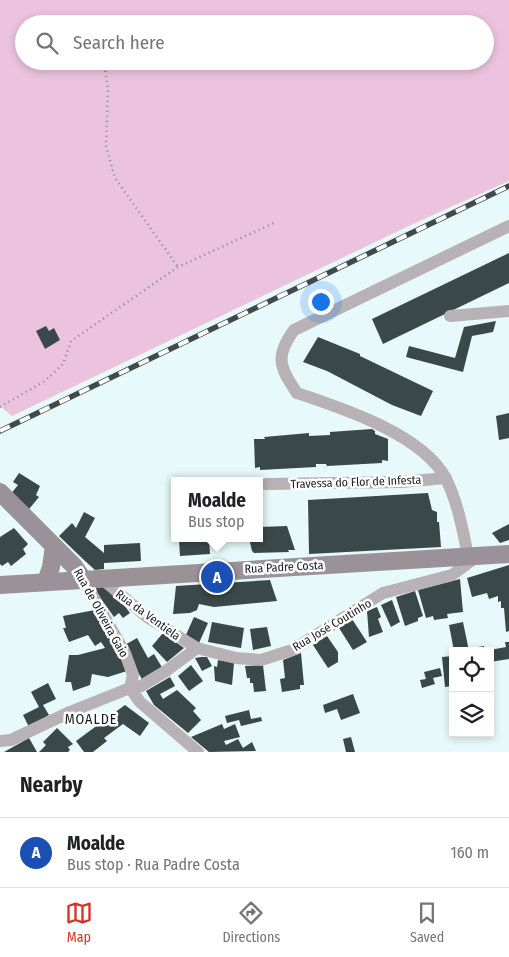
<!DOCTYPE html>
<meta charset="utf-8">
<style>
:root{--surface:#fff;--page:#f6f6f6;--text:#202124;--muted:#757577;--line:#e0e0e0;--accent:#d93025}
body{margin:0;font-family:"Fira Sans Condensed",sans-serif;background:var(--page);color:var(--text)}
.controls{position:absolute;right:15px;bottom:15px;display:grid;overflow:hidden;border-radius:0px;box-shadow:0 2px 8px #0003}
.controls button{width:45px;height:45px;display:grid;place-items:center;padding:0;border:0;border-bottom:1px solid var(--line);background:var(--surface);color:var(--text);font:25px sans-serif}
.you{position:absolute;left:320px;top:301px;width:18px;height:18px;margin:-12px;border:4px solid #fff;border-radius:50%;background:#1a73e8;box-shadow:0 0 0 8px #1a73e833}
.badge{display:grid;place-items:center;width:32px;height:32px;border-radius:50%;background:var(--accent);color:#fff;font-size:16px;font-weight:700}
.pin{position:absolute;translate:-50% -50%;border:2px solid #fff;box-shadow:0 1px 5px #0006}
.popup{position:absolute;left:171px;top:477px;width:92px;height:65px;box-sizing:border-box;display:grid;place-content:center;border-radius:0px;background:var(--surface);filter:drop-shadow(0 1px 4px #0005);font-size:16px;white-space:nowrap;color:var(--muted)}
.popup b{font-size:19px;color:var(--text)}
.popup::after{content:'';position:absolute;left:50%;top:100%;margin-left:-10px;border:10px solid transparent;border-top-color:var(--surface)}
.list{margin:0;padding:0;list-style:none}
h2{display:flex;justify-content:space-between;align-items:center;height:65px;margin:0;padding:0 20px;font-size:21px}
h2 small{font-size:16px;font-weight:400;color:var(--muted)}
.list li{display:grid;grid-template-columns:32px 1fr auto;gap:15px;align-items:center;box-sizing:border-box;height:70px;padding:0 20px;border-top:1px solid var(--line)}
.list b{display:block;font-size:19px;white-space:nowrap}
.list p{margin:0;font-size:16px;white-space:nowrap;color:var(--muted)}
.list em{font-size:16px;font-style:normal;color:var(--muted)}
.icon{flex:none;width:28px;height:28px;fill:none;stroke:currentColor;stroke-width:2;stroke-linecap:round;stroke-linejoin:round}
.map{position:relative;flex:none;width:509px;height:752px;overflow:hidden}
.search{position:absolute;background:var(--surface);box-shadow:0 2px 8px #0003;left:15px;right:15px;top:15px;height:55px;display:flex;align-items:center;gap:12px;box-sizing:border-box;padding:0 18px;border-radius:28px;color:var(--muted);font-size:19px}
.sheet{height:135px;background:var(--surface)}
nav{display:flex;justify-content:space-around;align-items:center;box-sizing:border-box;height:70px;border-top:1px solid var(--line);background:var(--surface);font-size:14px;color:var(--muted)}
nav a{display:grid;justify-items:center;gap:2px}
nav .on{color:var(--accent)}
.map>svg:first-child{display:block}
.green{fill:#ecc3df;fill-rule:evenodd}
.building{fill:#3a4849}
.lines{fill:none;stroke-linecap:round;stroke-linejoin:round}
.path{stroke:#7e8a8b;stroke-width:2.5;stroke-dasharray:1 4;stroke-linecap:butt}
.street{stroke:#b8b2b6;stroke-width:12}
.secondary{stroke:#9a9298;stroke-width:18}
.rail-casing{stroke:#41494a;stroke-width:5.5}
.rail{stroke:#fff;stroke-width:4;stroke-dasharray:11;stroke-linecap:butt}
.labels{text-anchor:middle;stroke-width:5;stroke-linejoin:round;paint-order:stroke}
.street-label{font-size:12px;fill:#171d1e;stroke:#fff}
.neighbourhood-label{font-size:14px;letter-spacing:1px;fill:#171d1e;stroke:#fff}
</style>
<div class="map">
<svg width="509" height="752" viewBox="0 0 509 752">
<rect width="100%" height="100%" fill="#e7f9fa"/>
<path class="green" d="M0,0H509V181L413,224L12,416L0,406ZM24,24H485V61H24Z"/>
<g class="building">
<polygon points="509,253 509,283 383,344 372,319"/>
<polygon points="496,321 493,332 472,336 463,372 406,357 409,346 455,358 464,327"/>
<polygon points="46,326 49,331 54,328 60,340 45,349 36,331"/>
<polygon points="318,337 360,354 360,356 433,391 421,416 392,405 327,371 303,362"/>
<polygon points="509,413 509,438 499,440 496,416"/>
<polygon points="372,429 375,431 375,434 388,439 388,461 382,460 382,463 327,466 326,464 316,464 316,467 260,470 260,467 255,468 254,439 265,439 264,437 309,433 309,436 330,435 330,432"/>
<polygon points="19,473 40,486 36,495 39,497 29,509 10,495 18,485 13,482"/>
<polygon points="428,493 432,510 437,512 437,522 439,522 441,547 309,554 308,500"/>
<polygon points="84,512 95,518 85,537 104,553 104,545 140,543 141,561 104,563 104,569 95,570 84,560 59,536 72,523 76,528"/>
<polygon points="509,524 509,540 500,543 492,533"/>
<polygon points="287,526 295,550 288,550 289,552 254,553 252,551 249,538 260,538 260,527"/>
<polygon points="14,528 28,544 23,549 26,554 11,566 8,562 2,566 0,564 0,537"/>
<polygon points="209,538 210,554 180,556 179,539"/>
<polygon points="509,565 509,631 506,632 504,608 501,608 501,601 498,602 498,596 489,599 487,593 472,597 467,578"/>
<polygon points="460,579 463,612 447,614 448,618 434,620 433,616 426,618 418,590"/>
<polygon points="105,580 130,613 123,618 119,613 114,617 94,589"/>
<polygon points="270,580 277,601 214,607 199,604 197,610 190,613 173,614 176,586"/>
<polygon points="415,591 423,616 418,618 418,621 405,626 396,597"/>
<polygon points="392,600 400,622 391,627 381,605"/>
<polygon points="377,607 381,617 378,619 383,632 369,637 367,611"/>
<polygon points="95,610 117,644 127,671 108,677 92,674 90,685 73,691 71,682 65,682 69,655 78,655 105,648 101,642 95,646 88,635 69,642 63,628 66,628 63,616"/>
<polygon points="194,617 208,623 199,643 185,637"/>
<polygon points="352,619 367,642 353,650 339,628"/>
<polygon points="212,622 244,628 241,648 208,642"/>
<polygon points="463,622 469,651 454,651 449,625"/>
<polygon points="267,627 271,646 253,650 250,629"/>
<polygon points="163,633 184,648 167,662 152,646"/>
<polygon points="327,636 338,652 338,662 328,668 313,645"/>
<polygon points="137,638 148,658 154,654 163,669 143,681 123,646"/>
<polygon points="505,642 509,642 509,659 490,662 490,650 506,647"/>
<polygon points="484,646 485,651 473,651 473,648"/>
<polygon points="301,653 304,685 300,685 300,689 282,692 280,679 285,678 283,660"/>
<polygon points="453,656 453,686 445,687 442,657"/>
<polygon points="201,657 207,657 212,666 202,671 195,658"/>
<polygon points="218,660 234,663 232,685 215,681 214,666 217,667"/>
<polygon points="191,665 203,681 189,691 178,676"/>
<polygon points="263,665 266,691 254,692 253,683 250,683 250,678 247,678 245,666"/>
<polygon points="440,668 442,676 433,678 435,684 422,688 420,680 426,679 424,672"/>
<polygon points="170,677 175,686 160,694 163,699 177,690 196,708 193,711 201,720 188,733 154,705 146,691"/>
<polygon points="48,683 56,699 43,705 49,715 29,727 23,715 39,707 31,692"/>
<polygon points="353,694 360,713 341,720 337,709 325,713 323,705"/>
<polygon points="125,705 149,723 140,736 123,724 104,738 107,741 93,752 84,752 76,741"/>
<polygon points="249,710 251,719 261,717 262,721 241,726 239,720 227,723 225,716"/>
<polygon points="222,724 224,729 235,724 240,737 224,741 226,745 238,739 243,748 252,742 256,751 209,752 191,737"/>
<polygon points="57,728 73,744 68,747 70,750 68,752 39,752 46,745 43,742"/>
<polygon points="351,737 355,752 346,752 343,739"/>
<polygon points="29,738 37,752 4,752"/>
</g>
<g class="lines">
<g class="path">
<polyline points="104,61 108,89 106,146 115,178 178,267"/>
<polyline points="0,407 45,381 63,364 71,341 178,267 276,222"/>
</g>
<g class="street">
<polyline points="450,316 509,311"/>
<polyline points="266,484 402,482 446,478"/>
<path d="M468,556C463,531 458,503 446,479C424,435 342,408 297,393C279,367 275,356 294,330L509,226"/>
<polyline points="101,578 147,617 197,648"/>
<polyline points="83,579 125,653 133,675 130,688"/>
<polyline points="130,688 140,702 198,752"/>
<polyline points="0,741 11,740 70,712 130,688 141,686 166,671 197,648 236,658 261,660 292,650 383,593 452,575 479,555"/>
</g>
<g class="secondary">
<polyline points="0,492 74,566 83,579"/>
<polyline points="46,582 51,567 54,546"/>
<polyline points="0,585 509,554"/>
</g>
<g class="rail-casing">
<polyline id="rail" points="0,431 509,186"/>
</g>
<use href="#rail" class="rail"/>
</g>
<g class="labels">
<g class="street-label">
<text transform="translate(356 482) rotate(-2)" y="4">Travessa do Flor de Infesta</text>
<text transform="translate(284 567) rotate(-3)" y="4">Rua Padre Costa</text>
<text transform="translate(101 613) rotate(61)" y="4">Rua de Oliveira Gaio</text>
<text transform="translate(148 615) rotate(36)" y="4">Rua da Ventiela</text>
<text transform="translate(332 625) rotate(-31)" y="4">Rua José Coutinho</text>
</g>
<g class="neighbourhood-label">
<text x="91" y="724">MOALDE</text>
</g>
</g>
</svg>
<div class="controls">
<button><svg class="icon" aria-label="locate" viewBox="0 0 24 24"><circle cx="12" cy="12" r="6"/><path d="M12 2v4M12 18v4M2 12h4M18 12h4"/></svg></button>
<button><svg class="icon" aria-label="layers" viewBox="0 0 24 24"><path d="M12 4l9 5-9 5-9-5zM3 14l9 5 9-5"/></svg></button>
</div>
<div class="you"></div>
<div class="pin badge" style="left:217px;top:577px;background:#1a4fb4">A</div>
<div class="popup"><b>Moalde</b>Bus stop</div>
<div class="search"><svg class="icon" aria-label="search" viewBox="0 0 24 24"><circle cx="10" cy="10" r="6"/><path d="M15 15l6 6"/></svg>Search here</div>
</div>
<section class="sheet">
<h2>Nearby<small></small></h2>
<ul class="list">
<li><span class="badge" style="background:#1a4fb4">A</span><div><b>Moalde</b><p>Bus stop · Rua Padre Costa</p></div><em>160 m</em></li>
</ul>
</section>
<nav>
<a class="on"><svg class="icon" aria-label="map" viewBox="0 0 24 24"><path d="M3 6l6-2 6 2 6-2v14l-6 2-6-2-6 2zM9 4v14M15 6v14"/></svg>Map</a>
<a><svg class="icon" aria-label="directions" viewBox="0 0 24 24"><path d="M12 3l9 9-9 9-9-9zM9 14v-3h6M13 9l2 2-2 2"/></svg>Directions</a>
<a><svg class="icon" aria-label="saved" viewBox="0 0 24 24"><path d="M7 4h10v16l-5-4-5 4z"/></svg>Saved</a>
</nav>
